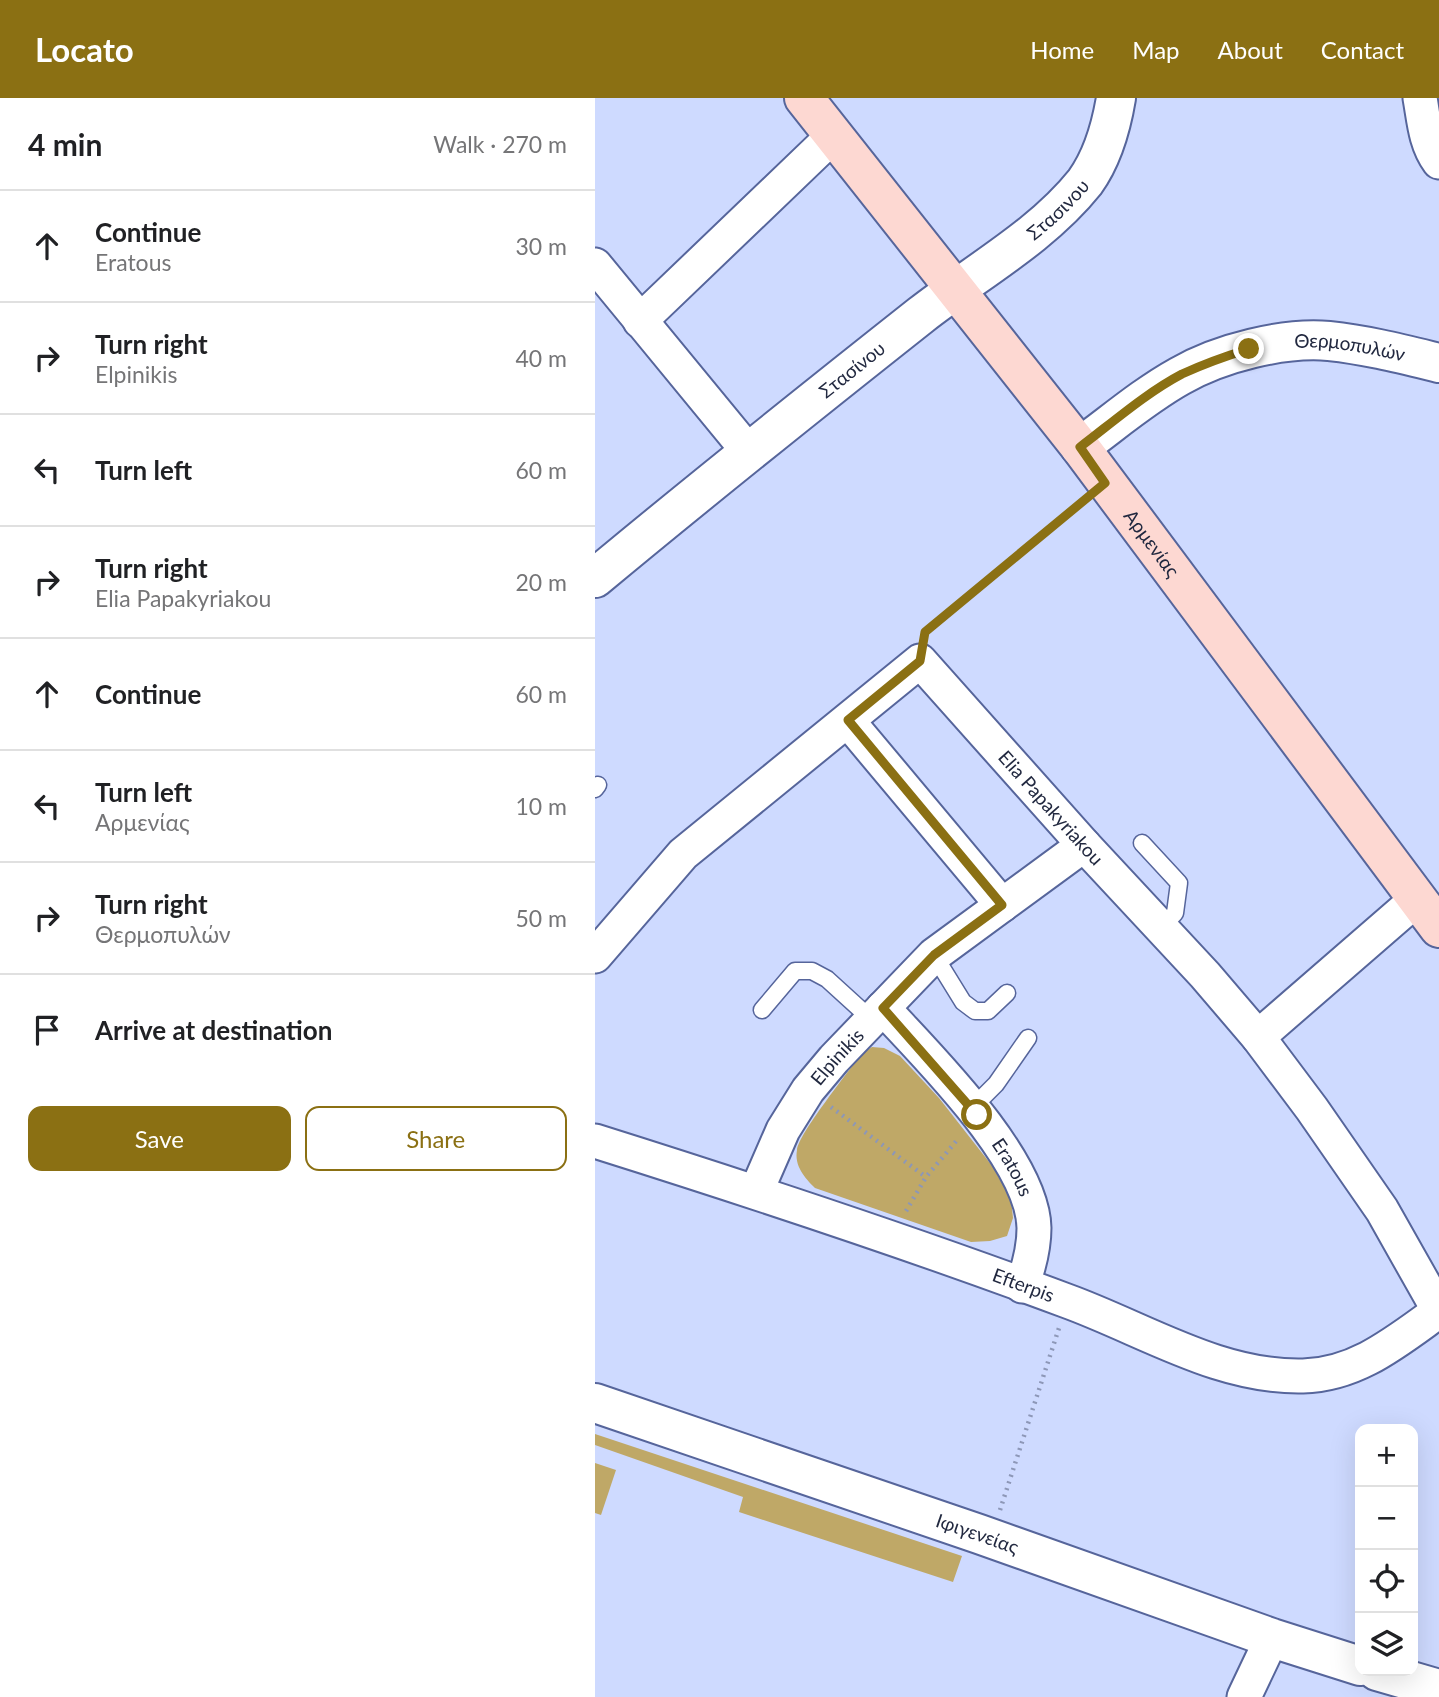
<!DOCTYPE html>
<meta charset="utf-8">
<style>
:root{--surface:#fff;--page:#f2f2f2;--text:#202124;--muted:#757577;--line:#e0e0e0;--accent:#8b7013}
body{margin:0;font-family:Lato,sans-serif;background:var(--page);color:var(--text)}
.controls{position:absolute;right:21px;bottom:21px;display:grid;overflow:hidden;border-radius:14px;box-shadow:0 7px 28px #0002}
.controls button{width:63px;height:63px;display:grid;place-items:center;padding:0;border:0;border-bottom:2px solid var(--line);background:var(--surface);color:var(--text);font:35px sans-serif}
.stop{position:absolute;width:21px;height:21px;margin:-16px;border:5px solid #8b7013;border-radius:50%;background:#fff}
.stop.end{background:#8b7013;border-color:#fff;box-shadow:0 2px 7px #0008}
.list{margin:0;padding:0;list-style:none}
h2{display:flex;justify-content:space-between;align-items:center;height:91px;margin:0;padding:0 28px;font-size:30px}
h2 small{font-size:23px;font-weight:400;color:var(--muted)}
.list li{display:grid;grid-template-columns:46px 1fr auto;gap:21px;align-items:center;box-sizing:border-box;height:112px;padding:0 28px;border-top:2px solid var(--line)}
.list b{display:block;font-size:26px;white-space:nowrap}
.list p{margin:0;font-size:23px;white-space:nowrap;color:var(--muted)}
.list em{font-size:23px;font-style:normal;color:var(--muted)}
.actions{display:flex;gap:14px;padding:21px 28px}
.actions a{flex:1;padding:16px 0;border:2px solid var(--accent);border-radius:14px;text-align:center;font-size:24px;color:var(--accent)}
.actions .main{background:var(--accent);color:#fff}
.icon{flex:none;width:38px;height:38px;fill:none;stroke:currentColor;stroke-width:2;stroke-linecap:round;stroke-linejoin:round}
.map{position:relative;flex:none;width:844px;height:1599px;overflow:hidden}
header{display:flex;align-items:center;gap:42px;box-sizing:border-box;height:98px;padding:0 35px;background:var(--accent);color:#fff}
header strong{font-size:33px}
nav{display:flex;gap:38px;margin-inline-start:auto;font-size:24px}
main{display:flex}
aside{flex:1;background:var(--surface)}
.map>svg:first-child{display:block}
.green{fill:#bfa867}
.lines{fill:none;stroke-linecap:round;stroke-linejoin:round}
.service-casing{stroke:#56659b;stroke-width:19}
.minor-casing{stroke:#56659b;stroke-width:37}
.tertiary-casing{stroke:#56659b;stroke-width:42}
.secondary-casing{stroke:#56659b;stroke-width:42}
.path{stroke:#8d97b7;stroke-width:4.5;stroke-dasharray:2 5;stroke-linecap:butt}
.service{stroke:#fff;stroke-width:16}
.minor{stroke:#fff;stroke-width:33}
.tertiary{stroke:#fff;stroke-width:38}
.secondary{stroke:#fdd8d2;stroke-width:38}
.route{stroke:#8b7013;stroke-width:9}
.labels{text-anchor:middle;stroke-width:5;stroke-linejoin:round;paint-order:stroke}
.street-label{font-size:19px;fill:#222940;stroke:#e3e8f4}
</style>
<header>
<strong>Locato</strong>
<nav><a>Home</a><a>Map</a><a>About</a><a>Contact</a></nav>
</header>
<main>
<aside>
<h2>4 min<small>Walk · 270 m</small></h2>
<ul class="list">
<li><svg class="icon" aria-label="ahead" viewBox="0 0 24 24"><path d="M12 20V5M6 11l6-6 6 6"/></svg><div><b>Continue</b><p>Eratous</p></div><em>30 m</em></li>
<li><svg class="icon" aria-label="right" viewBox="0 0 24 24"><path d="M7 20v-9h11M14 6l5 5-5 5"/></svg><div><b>Turn right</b><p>Elpinikis</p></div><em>40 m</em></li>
<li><svg class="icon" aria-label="left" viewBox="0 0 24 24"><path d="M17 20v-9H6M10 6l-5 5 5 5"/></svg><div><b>Turn left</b></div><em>60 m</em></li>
<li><svg class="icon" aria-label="right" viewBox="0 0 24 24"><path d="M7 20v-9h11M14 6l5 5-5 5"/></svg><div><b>Turn right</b><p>Elia Papakyriakou</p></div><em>20 m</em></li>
<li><svg class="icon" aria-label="ahead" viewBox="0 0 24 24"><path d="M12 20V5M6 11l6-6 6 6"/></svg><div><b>Continue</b></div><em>60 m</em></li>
<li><svg class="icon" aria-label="left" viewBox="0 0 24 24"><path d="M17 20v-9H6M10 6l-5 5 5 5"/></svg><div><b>Turn left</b><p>Αρμενίας</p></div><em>10 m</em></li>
<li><svg class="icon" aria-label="right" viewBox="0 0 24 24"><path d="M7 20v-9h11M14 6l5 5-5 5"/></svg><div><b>Turn right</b><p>Θερμοπυλών</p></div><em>50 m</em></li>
<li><svg class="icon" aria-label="arrive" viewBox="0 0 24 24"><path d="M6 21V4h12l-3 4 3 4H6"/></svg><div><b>Arrive at destination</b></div></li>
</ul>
<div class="actions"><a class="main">Save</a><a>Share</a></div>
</aside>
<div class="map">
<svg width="844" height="1599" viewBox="0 0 844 1599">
<rect width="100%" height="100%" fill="#cedaff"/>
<g class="green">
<path d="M277,949L289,950L305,958L344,1000L398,1069L416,1101L418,1120L412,1138L395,1143L376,1144L220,1090C210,1080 199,1068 202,1052C204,1035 253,975 265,957Z"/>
<polygon points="0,1336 367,1458 358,1484 144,1414 148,1399 0,1347"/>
<polygon points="0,1365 21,1372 6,1417 0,1415"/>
</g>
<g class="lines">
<g class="service-casing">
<g id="service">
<polyline points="0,691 3,687"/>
<polyline points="547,745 584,785 580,815 566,830"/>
<polyline points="339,857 368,904 380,913 393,913 412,895"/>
<polyline points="167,912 200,873 217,873 232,881 277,922"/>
<polyline points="377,1010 401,986 433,940"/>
</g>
</g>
<g class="minor-casing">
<g id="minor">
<path d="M825,0C829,22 830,45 844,64"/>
<polyline points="0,167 153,353"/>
<polyline points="45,223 239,37"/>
<polyline points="253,623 407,807"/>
<path id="s1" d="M0,858L88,756L325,563L489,747L610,877L663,939L717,1011L787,1112L844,1213"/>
<path id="s2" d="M288,910C333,959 438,1062 439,1130C439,1150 434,1169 427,1188"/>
<polyline points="663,939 822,801"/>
<path id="s3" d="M0,1043C159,1093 317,1145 472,1203C549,1231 624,1280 708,1278C762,1277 802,1243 844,1213"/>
<path id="s4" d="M161,1094L188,1032L213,992L239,961L339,857L489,747"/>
<polyline points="649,1599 677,1540"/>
</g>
</g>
<g class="tertiary-casing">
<g id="tertiary">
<path id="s5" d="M485,349C518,325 549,298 585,278C625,255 688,239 734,243C772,247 807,256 844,265"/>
<path id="s6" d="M0,480C107,391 216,304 326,217C381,174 446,139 490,84C508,59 516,30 521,0"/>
<path id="s7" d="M0,1305L384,1436L677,1540L765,1568"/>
<polyline points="782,1573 844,1591"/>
</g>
</g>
<g class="secondary-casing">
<g id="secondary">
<path id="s8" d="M209,0L485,349L844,830"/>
</g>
</g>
<g class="path">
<polyline points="330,535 487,404"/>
<polyline points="236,1009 331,1079"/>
<polyline points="311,1113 331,1079 363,1041"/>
<polyline points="405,1412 464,1230"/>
</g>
<use href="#service" class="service"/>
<use href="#minor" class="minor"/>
<use href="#tertiary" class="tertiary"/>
<use href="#secondary" class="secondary"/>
</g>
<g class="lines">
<path class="route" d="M382,1017L288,910L339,857L407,807L253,622L325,563L330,534L510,385L485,349C518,324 551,295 587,276C609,266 631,258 654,251"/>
</g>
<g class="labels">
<g class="street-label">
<text dy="7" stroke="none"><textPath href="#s6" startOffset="592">Στασινου</textPath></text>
<text dy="7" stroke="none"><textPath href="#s5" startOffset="299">Θερμοπυλών</textPath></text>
<text dy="7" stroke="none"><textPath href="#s6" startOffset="331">Στασίνου</textPath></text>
<text dy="7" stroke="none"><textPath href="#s8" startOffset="565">Αρμενίας</textPath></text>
<text dy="7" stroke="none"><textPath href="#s1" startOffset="637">Elia Papakyriakou</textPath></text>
<text dy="7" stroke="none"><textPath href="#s4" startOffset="159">Elpinikis</textPath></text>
<text dy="7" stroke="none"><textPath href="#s2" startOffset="206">Eratous</textPath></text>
<text dy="7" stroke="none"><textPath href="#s3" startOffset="452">Efterpis</textPath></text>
<text dy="7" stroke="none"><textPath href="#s7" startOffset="404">Ιφιγενείας</textPath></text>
</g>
</g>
</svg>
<div class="controls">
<button>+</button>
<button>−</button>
<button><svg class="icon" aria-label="locate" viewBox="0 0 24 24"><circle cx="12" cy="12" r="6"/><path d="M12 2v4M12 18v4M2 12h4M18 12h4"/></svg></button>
<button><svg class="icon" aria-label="layers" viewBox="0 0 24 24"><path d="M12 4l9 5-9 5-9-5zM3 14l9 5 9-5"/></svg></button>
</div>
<div class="stop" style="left:382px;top:1017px"></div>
<div class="stop end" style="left:654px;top:251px"></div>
</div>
</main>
